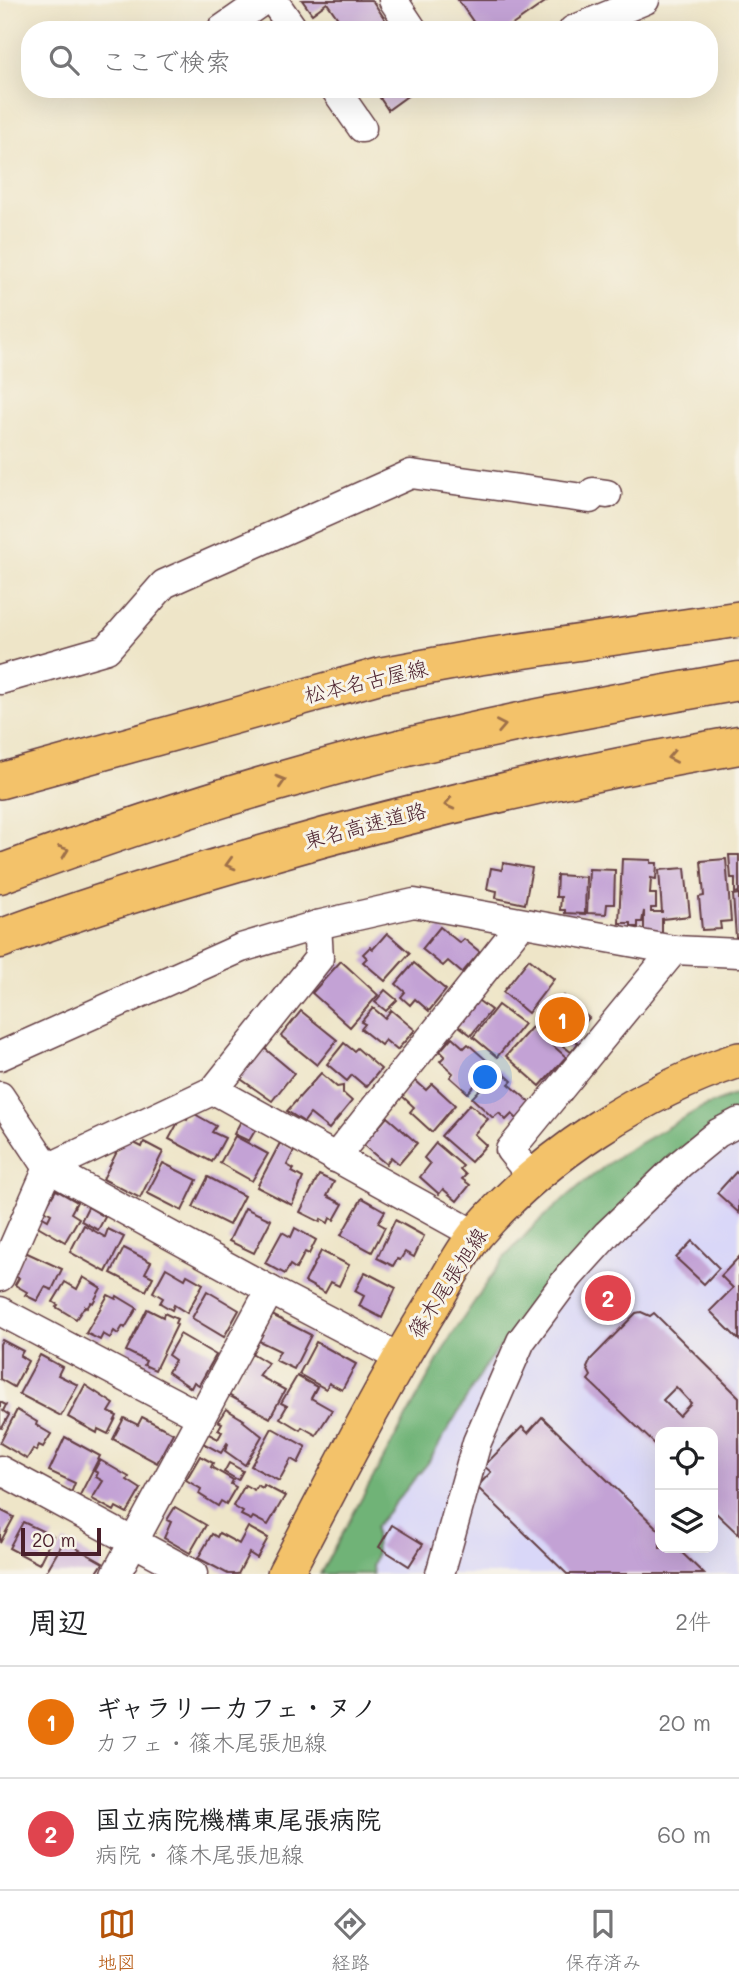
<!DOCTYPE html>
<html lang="ja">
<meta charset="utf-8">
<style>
:root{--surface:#fff;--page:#f6f6f6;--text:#202124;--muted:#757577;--line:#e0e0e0;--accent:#b45309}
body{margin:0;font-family:Mali,"Klee One",sans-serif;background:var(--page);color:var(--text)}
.controls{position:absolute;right:21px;bottom:21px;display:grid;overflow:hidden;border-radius:14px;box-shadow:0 7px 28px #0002}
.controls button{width:63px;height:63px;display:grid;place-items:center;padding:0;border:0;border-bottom:2px solid var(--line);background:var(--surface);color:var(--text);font:35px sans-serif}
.scale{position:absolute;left:21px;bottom:18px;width:80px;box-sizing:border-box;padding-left:7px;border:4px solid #4a1f2b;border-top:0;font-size:19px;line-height:24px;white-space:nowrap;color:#4a1f2b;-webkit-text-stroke:5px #f7f3e8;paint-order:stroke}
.you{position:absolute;left:486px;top:1078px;width:24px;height:24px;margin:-18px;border:5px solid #fff;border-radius:50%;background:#1a73e8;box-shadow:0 0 0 10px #1a73e833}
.badge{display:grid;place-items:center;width:46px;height:46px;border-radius:50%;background:var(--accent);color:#fff;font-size:23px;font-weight:700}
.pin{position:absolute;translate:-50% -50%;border:4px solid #fff;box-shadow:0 2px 7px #0006}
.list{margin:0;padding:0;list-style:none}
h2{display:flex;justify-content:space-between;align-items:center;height:91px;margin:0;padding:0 28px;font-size:30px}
h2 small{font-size:23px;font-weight:400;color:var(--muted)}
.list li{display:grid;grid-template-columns:46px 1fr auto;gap:21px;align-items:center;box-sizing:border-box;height:112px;padding:0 28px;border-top:2px solid var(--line)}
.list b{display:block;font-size:26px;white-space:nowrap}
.list p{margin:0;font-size:23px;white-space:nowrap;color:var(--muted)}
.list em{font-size:23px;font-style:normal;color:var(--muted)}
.icon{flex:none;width:38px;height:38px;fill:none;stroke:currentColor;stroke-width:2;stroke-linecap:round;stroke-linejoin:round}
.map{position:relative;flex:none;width:739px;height:1574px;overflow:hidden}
.search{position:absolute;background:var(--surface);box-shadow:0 7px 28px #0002;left:21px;right:21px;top:21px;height:77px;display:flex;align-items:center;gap:18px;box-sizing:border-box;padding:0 24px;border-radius:28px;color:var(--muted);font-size:26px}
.sheet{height:315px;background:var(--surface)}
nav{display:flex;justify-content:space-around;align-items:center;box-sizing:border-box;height:98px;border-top:2px solid var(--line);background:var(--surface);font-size:19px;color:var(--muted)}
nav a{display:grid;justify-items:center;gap:4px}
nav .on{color:var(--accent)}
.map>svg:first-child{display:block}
.built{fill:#d9d7f8;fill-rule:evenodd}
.forest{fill:#70b377;stroke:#5d6951;stroke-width:2}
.building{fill:#c3a2d5;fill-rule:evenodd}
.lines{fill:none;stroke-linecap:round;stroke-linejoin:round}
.minor-casing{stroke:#633d43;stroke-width:31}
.major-casing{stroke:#633d43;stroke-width:38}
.highway-casing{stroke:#633d43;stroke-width:41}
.minor{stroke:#fff;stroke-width:28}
.major{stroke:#f3c26a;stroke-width:35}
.highway{stroke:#f3c26a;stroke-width:38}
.oneway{stroke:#9e704a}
.labels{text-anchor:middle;stroke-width:6;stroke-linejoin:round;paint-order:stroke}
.street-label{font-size:21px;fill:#4a1f2b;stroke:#f7f3e8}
</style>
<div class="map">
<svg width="739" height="1574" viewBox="0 0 739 1574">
<rect width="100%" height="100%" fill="#f7f3e8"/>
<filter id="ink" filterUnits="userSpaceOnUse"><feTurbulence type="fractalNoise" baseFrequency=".0143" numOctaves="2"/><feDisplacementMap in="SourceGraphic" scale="14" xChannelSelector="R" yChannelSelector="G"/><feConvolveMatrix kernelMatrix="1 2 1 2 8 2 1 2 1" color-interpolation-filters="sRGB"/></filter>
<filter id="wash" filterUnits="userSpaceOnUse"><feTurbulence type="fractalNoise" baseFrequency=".00686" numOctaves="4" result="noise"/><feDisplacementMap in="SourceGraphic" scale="28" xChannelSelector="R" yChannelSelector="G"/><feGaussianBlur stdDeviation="1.57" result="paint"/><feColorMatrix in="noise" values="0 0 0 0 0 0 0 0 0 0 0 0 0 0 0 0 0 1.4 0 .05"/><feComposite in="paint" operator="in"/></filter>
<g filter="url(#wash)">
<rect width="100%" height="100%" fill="#eee5c8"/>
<path class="built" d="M739,1093V1574H320L450,1338L504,1258L535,1225L578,1187L621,1154L701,1108ZM660,1432H713V1548H660Z"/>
<polygon class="forest" points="739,1093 739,1111 508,1338 489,1360 428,1463 375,1527 376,1554 372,1566 373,1574 320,1574 450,1338 504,1258 535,1225 578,1187 621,1154 701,1108"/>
<g id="blocks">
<g class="building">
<polygon points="302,0 372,0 392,30 346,30 327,3 312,14"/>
<polygon points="458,0 548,0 505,30 479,30"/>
<polygon points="387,89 417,89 388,110 380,98 389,92"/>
<polygon points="729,855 739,855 739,892 735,893 735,878 731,878"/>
<polygon points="622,859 651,860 651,863 657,863 656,879 651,878 650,894 656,894 656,908 651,908 651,912 662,912 659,870 685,868 690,916 662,919 662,933 644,934 644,911 642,922 638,922 638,927 631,927 631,923 619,923"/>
<polygon points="726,859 731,921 720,922 721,929 702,930 699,897 704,896 701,861"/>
<polygon points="503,863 532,868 525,904 496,898 497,891 487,889 491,868 502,870"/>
<polygon points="589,869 615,870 614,904 607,904 606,914 587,913"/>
<polygon points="557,875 586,877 585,914 565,913 565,910 560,910 561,897 556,897"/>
<polygon points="739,894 739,937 736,937 733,895"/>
<polygon points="440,927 460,943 464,939 480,952 462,973 448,961 443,966 422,949"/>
<polygon points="387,933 410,953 385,981 363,962 367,958 363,954 370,947 373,949"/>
<polygon points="529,959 554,979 528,1013 503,992"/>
<polygon points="341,961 378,995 350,1027 312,993"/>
<polygon points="414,963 446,990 429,1011 415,999 410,1005 401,997 405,992 396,984"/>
<polygon points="385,990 397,1000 386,1011 375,1002"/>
<polygon points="564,996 589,1018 573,1036 564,1032 556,1041 535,1022 554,1000 557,1004"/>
<polygon points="475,998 491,1010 471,1035 455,1023"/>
<polygon points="498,1005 524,1024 497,1057 473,1037"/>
<polygon points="373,1008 385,1018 391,1010 415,1030 397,1050 385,1040 381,1045 361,1029 365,1024 361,1022"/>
<polygon points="301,1011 337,1040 317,1065 281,1036"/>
<polygon points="532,1027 566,1057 540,1086 506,1056"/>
<polygon points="566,1033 578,1043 571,1052 558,1042"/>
<polygon points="452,1037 464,1048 468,1044 492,1065 468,1093 450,1077 453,1073 440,1061 445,1056 440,1051"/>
<polygon points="344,1043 354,1051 357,1048 381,1069 366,1087 352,1075 347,1081 327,1064"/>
<polygon points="263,1047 294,1073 272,1101 238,1077"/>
<polygon points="499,1069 512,1081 509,1084 531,1103 517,1119 512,1114 506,1120 499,1113 493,1118 472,1098"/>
<polygon points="321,1073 337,1087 343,1086 343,1093 352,1101 329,1129 310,1114 304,1122 287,1111"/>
<polygon points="415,1080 426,1090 432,1084 455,1105 432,1132 410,1112 414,1107 401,1095"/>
<polygon points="470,1104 488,1119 474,1134 486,1145 471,1162 441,1136"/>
<polygon points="191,1112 216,1126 212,1132 225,1138 212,1162 169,1139 181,1117 187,1120"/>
<polygon points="387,1117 417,1143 399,1164 391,1157 386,1164 363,1145"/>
<polygon points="241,1121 256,1129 249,1141 234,1134"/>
<polygon points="235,1136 268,1154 252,1181 220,1163"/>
<polygon points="124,1138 142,1147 144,1142 163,1152 140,1198 103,1179"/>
<polygon points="280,1143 294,1151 287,1165 294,1169 292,1172 303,1178 292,1205 257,1187"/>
<polygon points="436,1143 463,1166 460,1169 466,1175 462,1179 470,1185 457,1201 443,1189 439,1194 420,1177 430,1164 424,1158"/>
<polygon points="163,1163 197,1180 182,1211 147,1193"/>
<polygon points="736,1172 739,1175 739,1213 717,1193"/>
<polygon points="319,1175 334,1182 327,1196 343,1204 334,1220 330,1218 328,1223 321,1219 320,1222 300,1212"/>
<polygon points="208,1177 244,1196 229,1225 193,1207"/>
<polygon points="56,1190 77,1202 71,1213 79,1218 65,1242 34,1224 39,1215 48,1220 51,1214 44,1210"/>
<polygon points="362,1198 385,1211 378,1223 385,1227 372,1252 341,1235"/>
<polygon points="88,1207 105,1217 98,1230 81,1221"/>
<polygon points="245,1208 271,1220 254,1253 229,1241"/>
<polygon points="395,1220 424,1236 414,1257 405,1252 400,1260 397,1259 393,1266 377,1258"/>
<polygon points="84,1225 105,1237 108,1229 124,1237 106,1272 70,1252"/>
<polygon points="295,1228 316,1240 309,1254 305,1252 296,1269 290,1265 285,1274 265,1263 282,1232 291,1237"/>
<polygon points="692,1241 719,1268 704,1284 676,1258"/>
<polygon points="124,1248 151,1262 145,1273 153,1277 146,1291 111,1273"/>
<polygon points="321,1251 349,1265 339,1286 331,1282 325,1293 305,1282"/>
<polygon points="25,1252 62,1269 52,1290 45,1287 37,1301 25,1295 27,1292 15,1285 19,1278 13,1275"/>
<polygon points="739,1257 739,1340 710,1311 733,1288 721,1276"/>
<polygon points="166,1268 185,1279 187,1275 203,1284 187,1313 174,1305 172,1310 160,1303 163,1298 153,1292"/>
<polygon points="365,1272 396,1288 382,1318 359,1306 364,1296 355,1291"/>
<polygon points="83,1277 101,1288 93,1303 91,1302 87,1308 85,1306 76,1319 56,1307 58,1305 53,1302 65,1282 77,1289"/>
<polygon points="207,1291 239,1310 224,1337 192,1318"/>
<polygon points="108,1295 116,1299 117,1296 137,1308 125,1328 123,1326 118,1334 114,1331 110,1338 103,1334 100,1340 86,1333"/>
<polygon points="147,1309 163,1317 164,1313 177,1319 175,1323 177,1325 155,1370 144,1365 146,1361 126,1351"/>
<path d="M641,1312L650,1316L654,1313L739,1397V1535L713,1510V1432H660V1449L588,1380L591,1376L587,1368L591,1359L636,1313ZM676,1387L691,1403L679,1416L663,1400Z"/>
<polygon points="272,1315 311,1335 294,1369 275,1360 280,1351 259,1341"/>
<polygon points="180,1334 216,1355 199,1385 194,1382 191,1388 168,1372 175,1360 168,1355"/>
<polygon points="2,1340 23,1351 20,1356 28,1361 14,1387 0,1379 0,1344"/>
<polygon points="316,1342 356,1364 342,1390 329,1383 326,1389 299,1374"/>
<polygon points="250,1352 268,1363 259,1376 285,1390 270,1418 228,1395"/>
<polygon points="40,1355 62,1367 58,1375 78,1385 61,1416 19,1394"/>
<polygon points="297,1376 317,1387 311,1398 332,1410 316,1435 302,1427 300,1430 280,1418 287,1406 281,1403"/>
<polygon points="85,1385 114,1404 109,1412 117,1416 108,1434 98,1429 97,1433 68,1417"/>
<polygon points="0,1402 6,1405 3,1411 9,1415 2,1428 0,1427"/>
<polygon points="226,1409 244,1420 243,1421 262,1436 245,1465 225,1451 228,1444 227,1443 221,1453 201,1442 207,1433 218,1439 222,1432 218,1430 222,1423 218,1421"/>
<polygon points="17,1410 37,1422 36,1425 51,1434 43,1447 39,1445 36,1451 33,1449 27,1459 0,1443"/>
<polygon points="142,1417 173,1433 157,1463 113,1439 124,1418 138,1425"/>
<polygon points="542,1417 660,1531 660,1548 677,1548 704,1574 567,1574 477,1487 491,1472 484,1466 522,1427 528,1433"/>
<polygon points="272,1428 306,1447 298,1463 291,1459 279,1481 251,1466"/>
<polygon points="65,1437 100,1456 79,1497 71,1493 75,1483 49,1471"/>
<polygon points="200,1456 213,1463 211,1467 233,1480 231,1484 236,1487 226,1504 221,1501 218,1506 199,1494 201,1489 186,1480"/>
<polygon points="100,1460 129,1477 127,1480 141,1489 127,1513 116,1507 114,1511 92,1499 103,1481 96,1477 98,1473 94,1471"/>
<polygon points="229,1463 243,1471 238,1480 224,1472"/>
<polygon points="245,1485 254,1490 257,1485 263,1488 264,1485 285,1496 268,1525 253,1517 251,1520 241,1515 243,1512 233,1506"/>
<polygon points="175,1507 206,1525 190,1553 164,1538 171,1522 167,1520"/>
<polygon points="0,1510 14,1517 0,1543"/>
<polygon points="23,1522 53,1536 39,1564 9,1548"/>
<polygon points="392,1525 423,1544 409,1566 379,1547"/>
<polygon points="248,1527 268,1538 257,1558 249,1553 238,1574 228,1574 198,1558 212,1534 217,1537 219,1533 239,1544"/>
<polygon points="64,1541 103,1563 96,1574 51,1574 46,1572"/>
</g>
</g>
</g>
<g filter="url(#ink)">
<use href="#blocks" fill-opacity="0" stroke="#633d43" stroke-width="2"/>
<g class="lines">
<g class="minor-casing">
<g id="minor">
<polyline points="273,0 294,30"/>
<polyline points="393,0 413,30"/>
<polyline points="221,30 264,0"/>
<polyline points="573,30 645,0"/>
<polyline points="335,89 362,128"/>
<polyline points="0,680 107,649 164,584 411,474 590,499 593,492 607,494"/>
<polyline points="0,1056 241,948 317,925 414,903 674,950 739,953"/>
<polyline points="214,1090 476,1235"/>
<polyline points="0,1096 48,1168 270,1290 400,1358"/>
<polyline points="335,1158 521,924"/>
<polyline points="532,1177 510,1150 674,950"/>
<polyline points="0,1277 48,1168 214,1090 319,958 317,925"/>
<polyline points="0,1311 201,1417"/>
<polyline points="0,1470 193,1574"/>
<polyline points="116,1574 270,1290"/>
<polyline points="440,1574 477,1442 521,1341 570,1275 607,1234 680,1164 718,1133 739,1122"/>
</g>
</g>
<g class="major-casing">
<g id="major">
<polyline points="0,781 382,675 480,657 739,619"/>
<path d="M285,1574C332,1485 377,1395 430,1309C445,1285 459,1255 477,1233C543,1156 643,1091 739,1060"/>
</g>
</g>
<g class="highway-casing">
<g id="highway">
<path d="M0,874C98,838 197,804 298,776C442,734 591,707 739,681"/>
<path d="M0,939C84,907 171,881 258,856C416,810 576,773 739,745"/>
</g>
</g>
<use href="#minor" class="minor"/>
<use href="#major" class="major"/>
<use href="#highway" class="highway"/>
</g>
<defs><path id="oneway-chevron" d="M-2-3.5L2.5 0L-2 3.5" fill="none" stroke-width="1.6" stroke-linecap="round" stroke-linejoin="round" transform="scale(1.75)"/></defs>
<g class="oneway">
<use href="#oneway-chevron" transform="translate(501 726) rotate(-11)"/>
<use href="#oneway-chevron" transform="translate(672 757) rotate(169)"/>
<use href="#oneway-chevron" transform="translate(281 781) rotate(-17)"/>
<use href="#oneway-chevron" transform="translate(449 804) rotate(166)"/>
<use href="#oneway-chevron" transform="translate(64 851) rotate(-20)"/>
<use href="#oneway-chevron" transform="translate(230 864) rotate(164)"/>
</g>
</g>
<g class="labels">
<g class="street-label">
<text transform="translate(366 682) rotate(-13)" y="7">松本名古屋線</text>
<text transform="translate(365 826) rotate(-15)" y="7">東名高速道路</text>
<text transform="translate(448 1283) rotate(-57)" y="7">篠木尾張旭線</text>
</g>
</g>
</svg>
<div class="controls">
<button><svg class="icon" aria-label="locate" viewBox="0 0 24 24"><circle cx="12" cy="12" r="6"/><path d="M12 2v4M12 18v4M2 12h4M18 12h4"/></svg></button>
<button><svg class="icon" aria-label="layers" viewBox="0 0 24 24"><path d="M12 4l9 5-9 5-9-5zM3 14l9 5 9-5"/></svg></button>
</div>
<div class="scale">20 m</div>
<div class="you"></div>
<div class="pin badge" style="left:562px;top:1020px;background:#e8710a">1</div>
<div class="pin badge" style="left:608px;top:1298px;background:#e0444e">2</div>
<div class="search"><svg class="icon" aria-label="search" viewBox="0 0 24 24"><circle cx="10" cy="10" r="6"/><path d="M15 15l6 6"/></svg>ここで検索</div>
</div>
<section class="sheet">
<h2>周辺<small>2件</small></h2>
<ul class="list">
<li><span class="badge" style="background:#e8710a">1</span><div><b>ギャラリーカフェ・ヌノ</b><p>カフェ · 篠木尾張旭線</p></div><em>20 m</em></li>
<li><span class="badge" style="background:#e0444e">2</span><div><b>国立病院機構東尾張病院</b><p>病院 · 篠木尾張旭線</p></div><em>60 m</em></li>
</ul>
</section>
<nav>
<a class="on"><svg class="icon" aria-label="map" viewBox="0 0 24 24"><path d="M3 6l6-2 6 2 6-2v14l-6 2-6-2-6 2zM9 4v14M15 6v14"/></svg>地図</a>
<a><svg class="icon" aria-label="directions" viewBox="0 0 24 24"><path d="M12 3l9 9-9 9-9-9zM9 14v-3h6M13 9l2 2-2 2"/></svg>経路</a>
<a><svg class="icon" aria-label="saved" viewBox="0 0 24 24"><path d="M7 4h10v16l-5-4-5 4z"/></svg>保存済み</a>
</nav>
